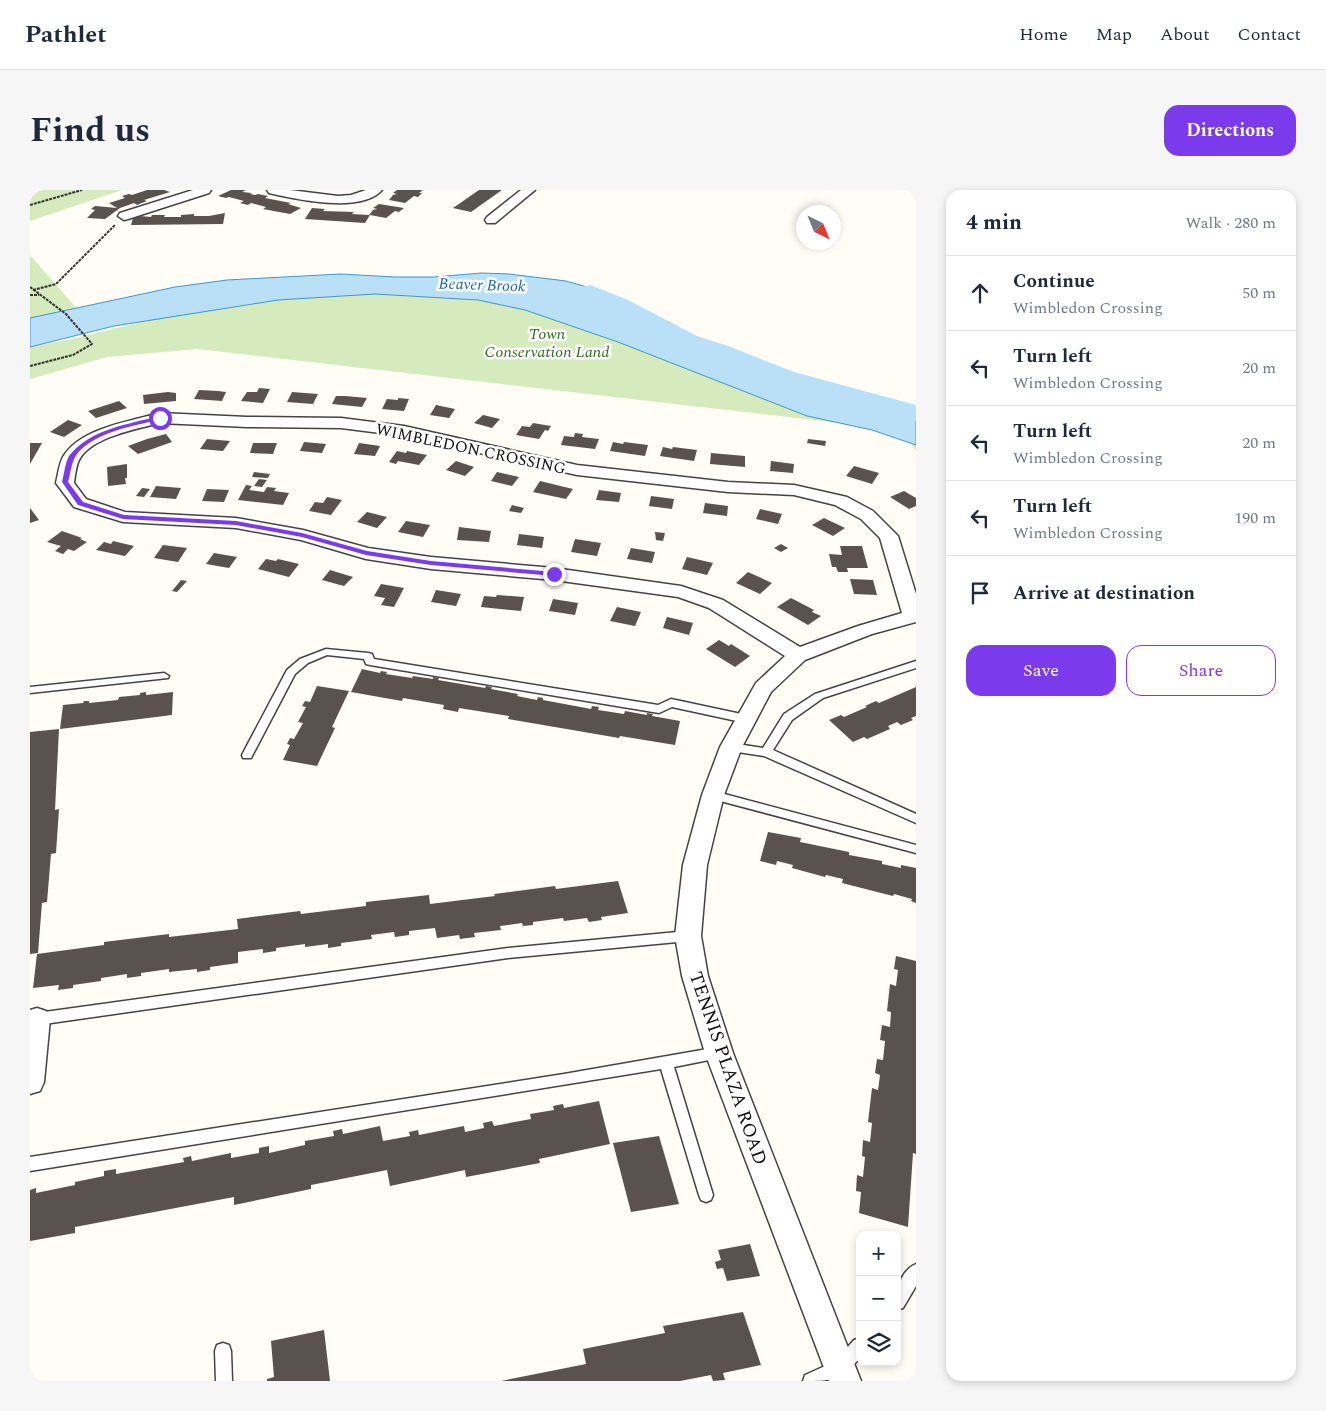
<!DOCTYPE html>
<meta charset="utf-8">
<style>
:root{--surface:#fff;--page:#f6f6f7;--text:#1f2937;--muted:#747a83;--line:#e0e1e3;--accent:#7c3aed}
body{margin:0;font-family:Spectral,serif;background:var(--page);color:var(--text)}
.controls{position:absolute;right:15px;bottom:15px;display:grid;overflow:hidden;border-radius:10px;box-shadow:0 2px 8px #0003}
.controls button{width:45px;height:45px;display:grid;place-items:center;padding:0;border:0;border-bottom:1px solid var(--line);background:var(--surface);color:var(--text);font:25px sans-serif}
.compass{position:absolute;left:766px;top:15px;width:45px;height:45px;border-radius:50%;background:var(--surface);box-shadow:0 2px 8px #0003;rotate:137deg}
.stop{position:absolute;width:15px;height:15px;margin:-11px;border:4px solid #7c3aed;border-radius:50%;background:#fff}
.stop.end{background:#7c3aed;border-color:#fff;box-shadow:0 1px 5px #0008}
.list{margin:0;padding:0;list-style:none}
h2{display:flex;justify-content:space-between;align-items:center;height:65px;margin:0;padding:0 20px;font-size:21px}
h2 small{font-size:16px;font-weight:400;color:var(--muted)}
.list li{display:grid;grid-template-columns:32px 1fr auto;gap:15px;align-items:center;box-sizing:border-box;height:75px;padding:0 20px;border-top:1px solid var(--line)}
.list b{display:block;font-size:19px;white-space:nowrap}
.list p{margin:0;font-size:16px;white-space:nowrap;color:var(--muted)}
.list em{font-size:16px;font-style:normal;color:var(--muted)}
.actions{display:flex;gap:10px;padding:15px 20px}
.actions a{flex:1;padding:11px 0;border:1px solid var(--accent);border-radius:15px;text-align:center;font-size:18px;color:var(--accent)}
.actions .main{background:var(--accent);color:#fff}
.icon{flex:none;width:28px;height:28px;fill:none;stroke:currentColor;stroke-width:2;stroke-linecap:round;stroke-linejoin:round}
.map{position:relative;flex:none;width:886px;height:1191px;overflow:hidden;border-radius:15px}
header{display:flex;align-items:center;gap:30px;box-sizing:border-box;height:70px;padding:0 25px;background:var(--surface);border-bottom:1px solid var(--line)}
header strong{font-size:24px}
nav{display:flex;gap:28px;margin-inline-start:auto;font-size:18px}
.intro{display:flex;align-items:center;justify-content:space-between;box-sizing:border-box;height:120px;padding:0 30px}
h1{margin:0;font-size:35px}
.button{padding:12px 22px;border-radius:15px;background:var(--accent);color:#fff;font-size:18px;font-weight:700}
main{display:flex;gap:30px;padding:0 30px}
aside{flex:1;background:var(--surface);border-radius:15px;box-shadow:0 2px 8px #0003}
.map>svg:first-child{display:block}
.green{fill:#d5ebbd}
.water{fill:#b9e0f7;stroke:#3f96cf}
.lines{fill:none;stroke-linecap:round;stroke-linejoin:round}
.river{fill:#b9e0f7;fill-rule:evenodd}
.building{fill:#5a524d}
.lane-casing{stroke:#444;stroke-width:3}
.street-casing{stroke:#444;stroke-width:3}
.path{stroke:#333;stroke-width:2;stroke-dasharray:3 1;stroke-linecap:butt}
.lane{fill:#fff;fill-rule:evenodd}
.street{fill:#fff;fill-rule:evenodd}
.route{fill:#7c3aed}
.labels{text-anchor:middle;stroke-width:5;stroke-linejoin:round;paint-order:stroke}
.far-water-label{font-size:16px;font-style:italic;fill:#1768a6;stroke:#fff}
.far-park-label{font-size:16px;font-style:italic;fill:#2f6b1f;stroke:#fff}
.far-street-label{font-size:16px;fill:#111;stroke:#fff}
.street-label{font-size:19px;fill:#111;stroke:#fff}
</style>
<header>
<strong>Pathlet</strong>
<nav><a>Home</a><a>Map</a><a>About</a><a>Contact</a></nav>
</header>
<div class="intro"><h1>Find us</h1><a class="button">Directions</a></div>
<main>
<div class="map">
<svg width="886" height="1191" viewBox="0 0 886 1191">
<rect width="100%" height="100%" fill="#fffdf5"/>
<g class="green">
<polygon points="0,0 92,0 0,31"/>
<polygon points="0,65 63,137 0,149"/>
<polygon points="352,97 531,106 671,170 886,230 886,261 871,240 167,159 77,167 0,189 0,157 41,149 215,107"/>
</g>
<polygon class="water" points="451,83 479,84 536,91 557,97 585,109 604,122 610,130 638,148 693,169 803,199 886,228 886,255 842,240 777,226 588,152 495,120 448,110 345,104 248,110 84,136 0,157 0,128 145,97 197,90 311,84 365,87 404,87"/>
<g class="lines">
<polygon class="river" points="560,95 596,109 667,146 698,156 764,182 886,215 886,231 746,194 680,166 649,156 552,107 548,102 552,97"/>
</g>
<g class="building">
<polygon points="117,0 134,0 140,2 114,10 117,11 107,15 104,13 90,18 75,29 57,28 65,20 61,19 65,16 87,18 79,13 95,8 92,6 99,4 102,5"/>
<polygon points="201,0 216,0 212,2 222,3 220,4 225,5 228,4 238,6 235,8 261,13 258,14 271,18 260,24 233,19 236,17 221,13 218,15 210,13 214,11 199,7 196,8 188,6"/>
<polygon points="367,0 393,0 389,3 392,3 388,7 384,6 375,13 359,10 363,5 367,4 363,3"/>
<polygon points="449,0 472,0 441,22 423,18"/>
<polygon points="349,14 374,18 369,22 365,21 356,28 340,25 335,33 275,29 282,18 295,19 293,21 324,22 322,24 339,25 343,20 347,19 343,18"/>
<polygon points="195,23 193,34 101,35 103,28 110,26 121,27 122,25 135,25 134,27 151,27 151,25 164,24 164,26 179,26"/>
<polygon points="229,198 240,199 233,213 211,211 217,202 227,202"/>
<polygon points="169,200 188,201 196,202 192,211 164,209"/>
<polygon points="138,202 146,203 146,211 114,214 113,205"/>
<polygon points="262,202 288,204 283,214 257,212"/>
<polygon points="306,206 315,206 337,208 332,217 302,214"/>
<polygon points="368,208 379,209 374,221 352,219 357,209 368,210"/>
<polygon points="89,211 97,218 66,228 58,221"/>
<polygon points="406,215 425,219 419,228 400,225"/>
<polygon points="453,225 470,229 462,238 444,233"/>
<polygon points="38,230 52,235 34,247 20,242"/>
<polygon points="503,233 521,236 518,241 515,240 509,249 486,245 492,236 500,237"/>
<polygon points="545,243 553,244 552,247 569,249 565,259 531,255 534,246 544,247"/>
<polygon points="136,244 142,252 108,264 98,256 117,249"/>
<polygon points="177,249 200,251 193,261 170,259"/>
<polygon points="778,249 796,251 795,256 777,253"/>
<polygon points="274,252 296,254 292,263 270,261"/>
<polygon points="583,252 593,254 594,252 618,255 615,266 580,261"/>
<polygon points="0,253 12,253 0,274"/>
<polygon points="223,253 247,253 243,264 220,263"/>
<polygon points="329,253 350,256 345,266 324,264"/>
<polygon points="633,257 642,259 643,257 667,260 664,271 630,266"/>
<polygon points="367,261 376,263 377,261 397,265 389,275 368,271 366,274 359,272"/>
<polygon points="681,263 715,266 715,277 680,274"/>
<polygon points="426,271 444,277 435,286 416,280"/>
<polygon points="741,271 764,274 763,283 740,281"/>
<polygon points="97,274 97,288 95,288 96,294 78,296 77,277"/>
<polygon points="824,276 849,283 842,294 816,286"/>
<polygon points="224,282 240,284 238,288 222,287"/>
<polygon points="467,282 489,287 482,296 461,291"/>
<polygon points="229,289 237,290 232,297 224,296"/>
<polygon points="510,291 543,299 536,309 503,302"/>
<polygon points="216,295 222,296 219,300 234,302 237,297 246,298 244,301 259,303 253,315 208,310"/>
<polygon points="126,296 151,298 146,309 120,307"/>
<polygon points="112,298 120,299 114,307 106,306"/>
<polygon points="177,299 199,300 194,312 172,311"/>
<polygon points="569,300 591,303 589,312 566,310"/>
<polygon points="874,301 886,308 886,316 879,319 860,307"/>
<polygon points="621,306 644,309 642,319 619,316"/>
<polygon points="297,307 312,310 301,325 279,321 285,312 293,313"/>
<polygon points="675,313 698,316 697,326 673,323"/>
<polygon points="482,315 494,318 491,323 479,321"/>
<polygon points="0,318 9,330 0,333"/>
<polygon points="730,319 752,324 748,334 726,329"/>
<polygon points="337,322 357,327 347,338 327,332"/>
<polygon points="794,328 815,338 803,346 782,335"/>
<polygon points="376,331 400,335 393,347 368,342"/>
<polygon points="429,337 461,341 459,352 427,350"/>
<polygon points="32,341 52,348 50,349 57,352 44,361 38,359 33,364 25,361 31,356 17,352"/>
<polygon points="625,342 635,343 633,351 626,350"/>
<polygon points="489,344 514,347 512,358 487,355"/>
<polygon points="545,349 571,353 567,366 541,362"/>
<polygon points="83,351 104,356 95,366 66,360 74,352 81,354"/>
<polygon points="751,354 758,358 751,362 744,358"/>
<polygon points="133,355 157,358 148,372 124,368"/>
<polygon points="810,356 832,356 838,378 817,378 818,382 808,382 806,377 802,377 799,364 812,365"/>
<polygon points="601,358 625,362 622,373 597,369"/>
<polygon points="184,363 207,367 199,378 176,374"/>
<polygon points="657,367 683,373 677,385 652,379"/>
<polygon points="236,369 246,371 248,369 269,374 259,387 228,379"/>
<polygon points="300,380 323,387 314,396 292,390"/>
<polygon points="718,382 742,393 730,404 706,393"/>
<polygon points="820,389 843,390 847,405 824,404"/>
<polygon points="151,390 157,391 147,402 142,401"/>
<polygon points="351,394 374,398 364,417 351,415 355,408 344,406"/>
<polygon points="406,400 431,404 426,416 401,412"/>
<polygon points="467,405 494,407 491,421 451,417 454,406 466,407"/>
<polygon points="761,408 784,420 782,422 791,426 778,435 747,417"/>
<polygon points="523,409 548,413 545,425 519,421"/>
<polygon points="587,417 611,422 605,436 580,431"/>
<polygon points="637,427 663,433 659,445 633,438"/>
<polygon points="689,450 699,456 701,454 720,466 705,477 676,459"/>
<polygon points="332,479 350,483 351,481 357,482 356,484 382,488 383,486 403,489 403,487 409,488 408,490 455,498 456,496 462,497 461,499 488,504 487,506 507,510 508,507 513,508 513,510 561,519 562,516 569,517 568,520 594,524 595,521 617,525 617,523 623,524 622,526 650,531 645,555 590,546 589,548 478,529 479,526 429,518 428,522 413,519 414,515 373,508 372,511 321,502"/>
<polygon points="287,496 319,501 302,537 305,538 287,576 253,570 260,555 257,554 260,548 264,549 273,533 268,532 276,517 272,516 275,511 280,512"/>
<polygon points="886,497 886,526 881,528 883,530 871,535 867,532 858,536 860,539 837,549 834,547 823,552 799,530 811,525 814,527 837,517 835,516 846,511 849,513"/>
<polygon points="116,502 116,505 143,502 142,525 30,539 33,515 53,513 54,511 59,511 59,513 88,510 89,507 110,505 110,503"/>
<polygon points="29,539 25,620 29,619 26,663 21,664 17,712 12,713 8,763 0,764 0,542"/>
<polygon points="738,642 771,648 770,652 819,662 819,665 852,671 852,674 871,678 871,675 886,678 886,713 881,711 882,709 864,704 863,706 812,693 813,689 796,685 795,687 762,678 763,675 747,671 746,675 730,671"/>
<polygon points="588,691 598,723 571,727 572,730 559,732 557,728 534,731 533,728 503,732 503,735 493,736 492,733 470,736 471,740 444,743 445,747 430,749 429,745 407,748 405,738 379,741 379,745 365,747 364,742 341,745 342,749 311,753 311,756 298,758 298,754 275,757 275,754 246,758 246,761 233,763 233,759 208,762 208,773 180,777 180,780 167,782 167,779 139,782 139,779 111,783 111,786 97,788 97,784 71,788 71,791 43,795 43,798 28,800 29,795 3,798 7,764 74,755 74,752 139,744 139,747 208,739 207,729 270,721 271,724 336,716 336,712 399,705 400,714 465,706 464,704 525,696 526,699"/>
<polygon points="866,766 886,771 886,964 883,963 878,1037 829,1023 831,1002 826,1001 827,985 833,987 835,967 832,966 833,950 840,952 842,933 838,932 842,898 848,900 850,885 845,883 847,869 853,870 855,851 850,850 852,835 860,837 861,822 857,821 860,794 866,796 868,780 864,779"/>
<polygon points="569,911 580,954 509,969 510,973 436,987 435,980 360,996 357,980 281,995 281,999 204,1015 204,1007 45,1037 45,1043 0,1051 0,1000 6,998 6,1003 45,995 45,992 74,986 74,981 86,979 86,984 154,972 153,968 161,966 162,971 201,963 201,968 229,963 229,958 239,956 239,963 275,955 275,951 304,946 303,941 312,939 313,944 350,936 353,951 380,946 379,942 388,940 389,945 434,936 435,942 454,938 453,933 462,931 464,936 501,929 500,924 524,920 523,916 533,914 534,918"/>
<polygon points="629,946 649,1014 601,1022 583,953"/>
<polygon points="720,1054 730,1086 697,1091 693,1078 687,1079 685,1072 691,1070 688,1060"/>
<polygon points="713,1122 731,1175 693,1183 695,1190 683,1191 681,1185 650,1191 471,1191 556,1174 553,1159 635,1143 633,1136"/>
<polygon points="294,1140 300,1191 237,1191 237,1189 244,1187 241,1151"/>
</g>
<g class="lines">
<g class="lane-casing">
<g id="lane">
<polygon points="296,459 338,463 342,464 344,469 628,515 641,509 716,525 721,529 716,533 642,517 629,523 340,475 336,474 334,469 297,465 278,473 265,484 221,568 213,568 212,565 257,480 270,469"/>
<polygon points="886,471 886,478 793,508 762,530 743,560 886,624 886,633 734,566 701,561 696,557 701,553 733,558 754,524 785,504"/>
<polygon points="134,483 139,486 138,488 0,503 0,497"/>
<polygon points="683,601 886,655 886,663 679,608 677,605 679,602"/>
<polygon points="658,741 662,742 664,746 662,750 658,751 478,768 0,836 0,824 478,758"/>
<polygon points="689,857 694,859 696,863 694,867 644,877 683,1005 681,1010 676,1012 671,1010 669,1005 631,879 0,981 0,967 534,884"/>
<path d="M886,1074V1096L873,1118L867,1120C867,1103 868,1082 886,1074Z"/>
<path d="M830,1148V1168C809,1191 803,1191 773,1191L775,1185L804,1172L824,1150Z"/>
<polygon points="193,1153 199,1155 201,1161 202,1191 186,1191 185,1161 187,1155"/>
</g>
</g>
<g class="street-casing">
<g id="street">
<polygon points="163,0 181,0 179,3 98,29 94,30 88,26 90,23"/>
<path d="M237,0H260L308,6L321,5L336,0H352C331,24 265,9 239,3Z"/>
<polygon points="491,0 505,0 465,33 457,33 455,30 457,27"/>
<path d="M130,223L217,227L311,228L374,236L547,275L698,292L764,295L817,307L843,321L868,346L886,404V432L842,444L775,470L741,502L712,557L694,605L677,675L671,746L678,786L703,863L831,1191H799L675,863L652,786L645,746L653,675L672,605L690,557L726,493L755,466L679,418L648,407L524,390L401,379L336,369L271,350L206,338L93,332L44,317L26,293C28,285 29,274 33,267C50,238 101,231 130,223ZM130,233L217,237L311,238L374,246L547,285L698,302L764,305L805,315L831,329L850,348L872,423L828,436L770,457L693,410L651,396L524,378L401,367L338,358L273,340L206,328L95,322L56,309L44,293C45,286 46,276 49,270C61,247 107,239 130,233Z"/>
<polygon points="7,818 16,821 20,829 14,892 10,901 0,904 0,820"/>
</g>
</g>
<g class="path">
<polyline points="0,15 52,0"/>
<polyline points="0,97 36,124 62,154 43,165 0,176"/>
<polyline points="3,100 26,94 85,35"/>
<polyline points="0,105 9,105"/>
</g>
<use href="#lane" class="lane"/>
<use href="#street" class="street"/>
</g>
<path class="route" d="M130,226L132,229C107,235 57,243 44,269C41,276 40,285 38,292L53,312L94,325L206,331L272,343L337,361L401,371L524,382L527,384L524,386L401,375L336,365L272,347L206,335L93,329L48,315L32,292C34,285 35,273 39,266C60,239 99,234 130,226Z"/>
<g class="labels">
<g class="far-water-label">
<text transform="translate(452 94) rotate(2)" y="6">Beaver Brook</text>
</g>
<g class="far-park-label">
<text x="517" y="149">Town<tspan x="517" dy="18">Conservation Land</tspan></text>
</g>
<g class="far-street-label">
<text transform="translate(441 258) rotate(12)" y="6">WIMBLEDON CROSSING</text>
</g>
<g class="street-label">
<text transform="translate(699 878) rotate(71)" y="7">TENNIS PLAZA ROAD</text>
</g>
</g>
</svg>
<div class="controls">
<button>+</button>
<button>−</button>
<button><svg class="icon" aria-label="layers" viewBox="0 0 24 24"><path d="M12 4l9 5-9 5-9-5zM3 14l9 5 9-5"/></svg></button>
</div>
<svg class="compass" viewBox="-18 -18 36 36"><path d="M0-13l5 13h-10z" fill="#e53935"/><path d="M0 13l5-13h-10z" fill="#747a83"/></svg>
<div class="stop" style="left:130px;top:228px"></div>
<div class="stop end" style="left:524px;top:384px"></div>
</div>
<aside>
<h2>4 min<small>Walk · 280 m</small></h2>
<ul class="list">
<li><svg class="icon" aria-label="ahead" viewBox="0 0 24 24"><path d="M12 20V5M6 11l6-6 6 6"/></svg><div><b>Continue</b><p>Wimbledon Crossing</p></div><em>50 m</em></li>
<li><svg class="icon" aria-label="left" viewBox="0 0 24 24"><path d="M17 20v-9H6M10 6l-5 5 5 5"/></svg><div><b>Turn left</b><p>Wimbledon Crossing</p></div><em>20 m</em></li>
<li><svg class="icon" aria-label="left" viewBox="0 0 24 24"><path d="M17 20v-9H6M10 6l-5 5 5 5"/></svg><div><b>Turn left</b><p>Wimbledon Crossing</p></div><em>20 m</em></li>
<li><svg class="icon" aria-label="left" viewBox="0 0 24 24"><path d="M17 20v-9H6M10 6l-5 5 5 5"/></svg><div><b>Turn left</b><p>Wimbledon Crossing</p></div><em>190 m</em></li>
<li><svg class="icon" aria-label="arrive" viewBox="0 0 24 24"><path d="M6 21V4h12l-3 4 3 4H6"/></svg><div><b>Arrive at destination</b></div></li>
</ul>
<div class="actions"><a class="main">Save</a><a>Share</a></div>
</aside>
</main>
